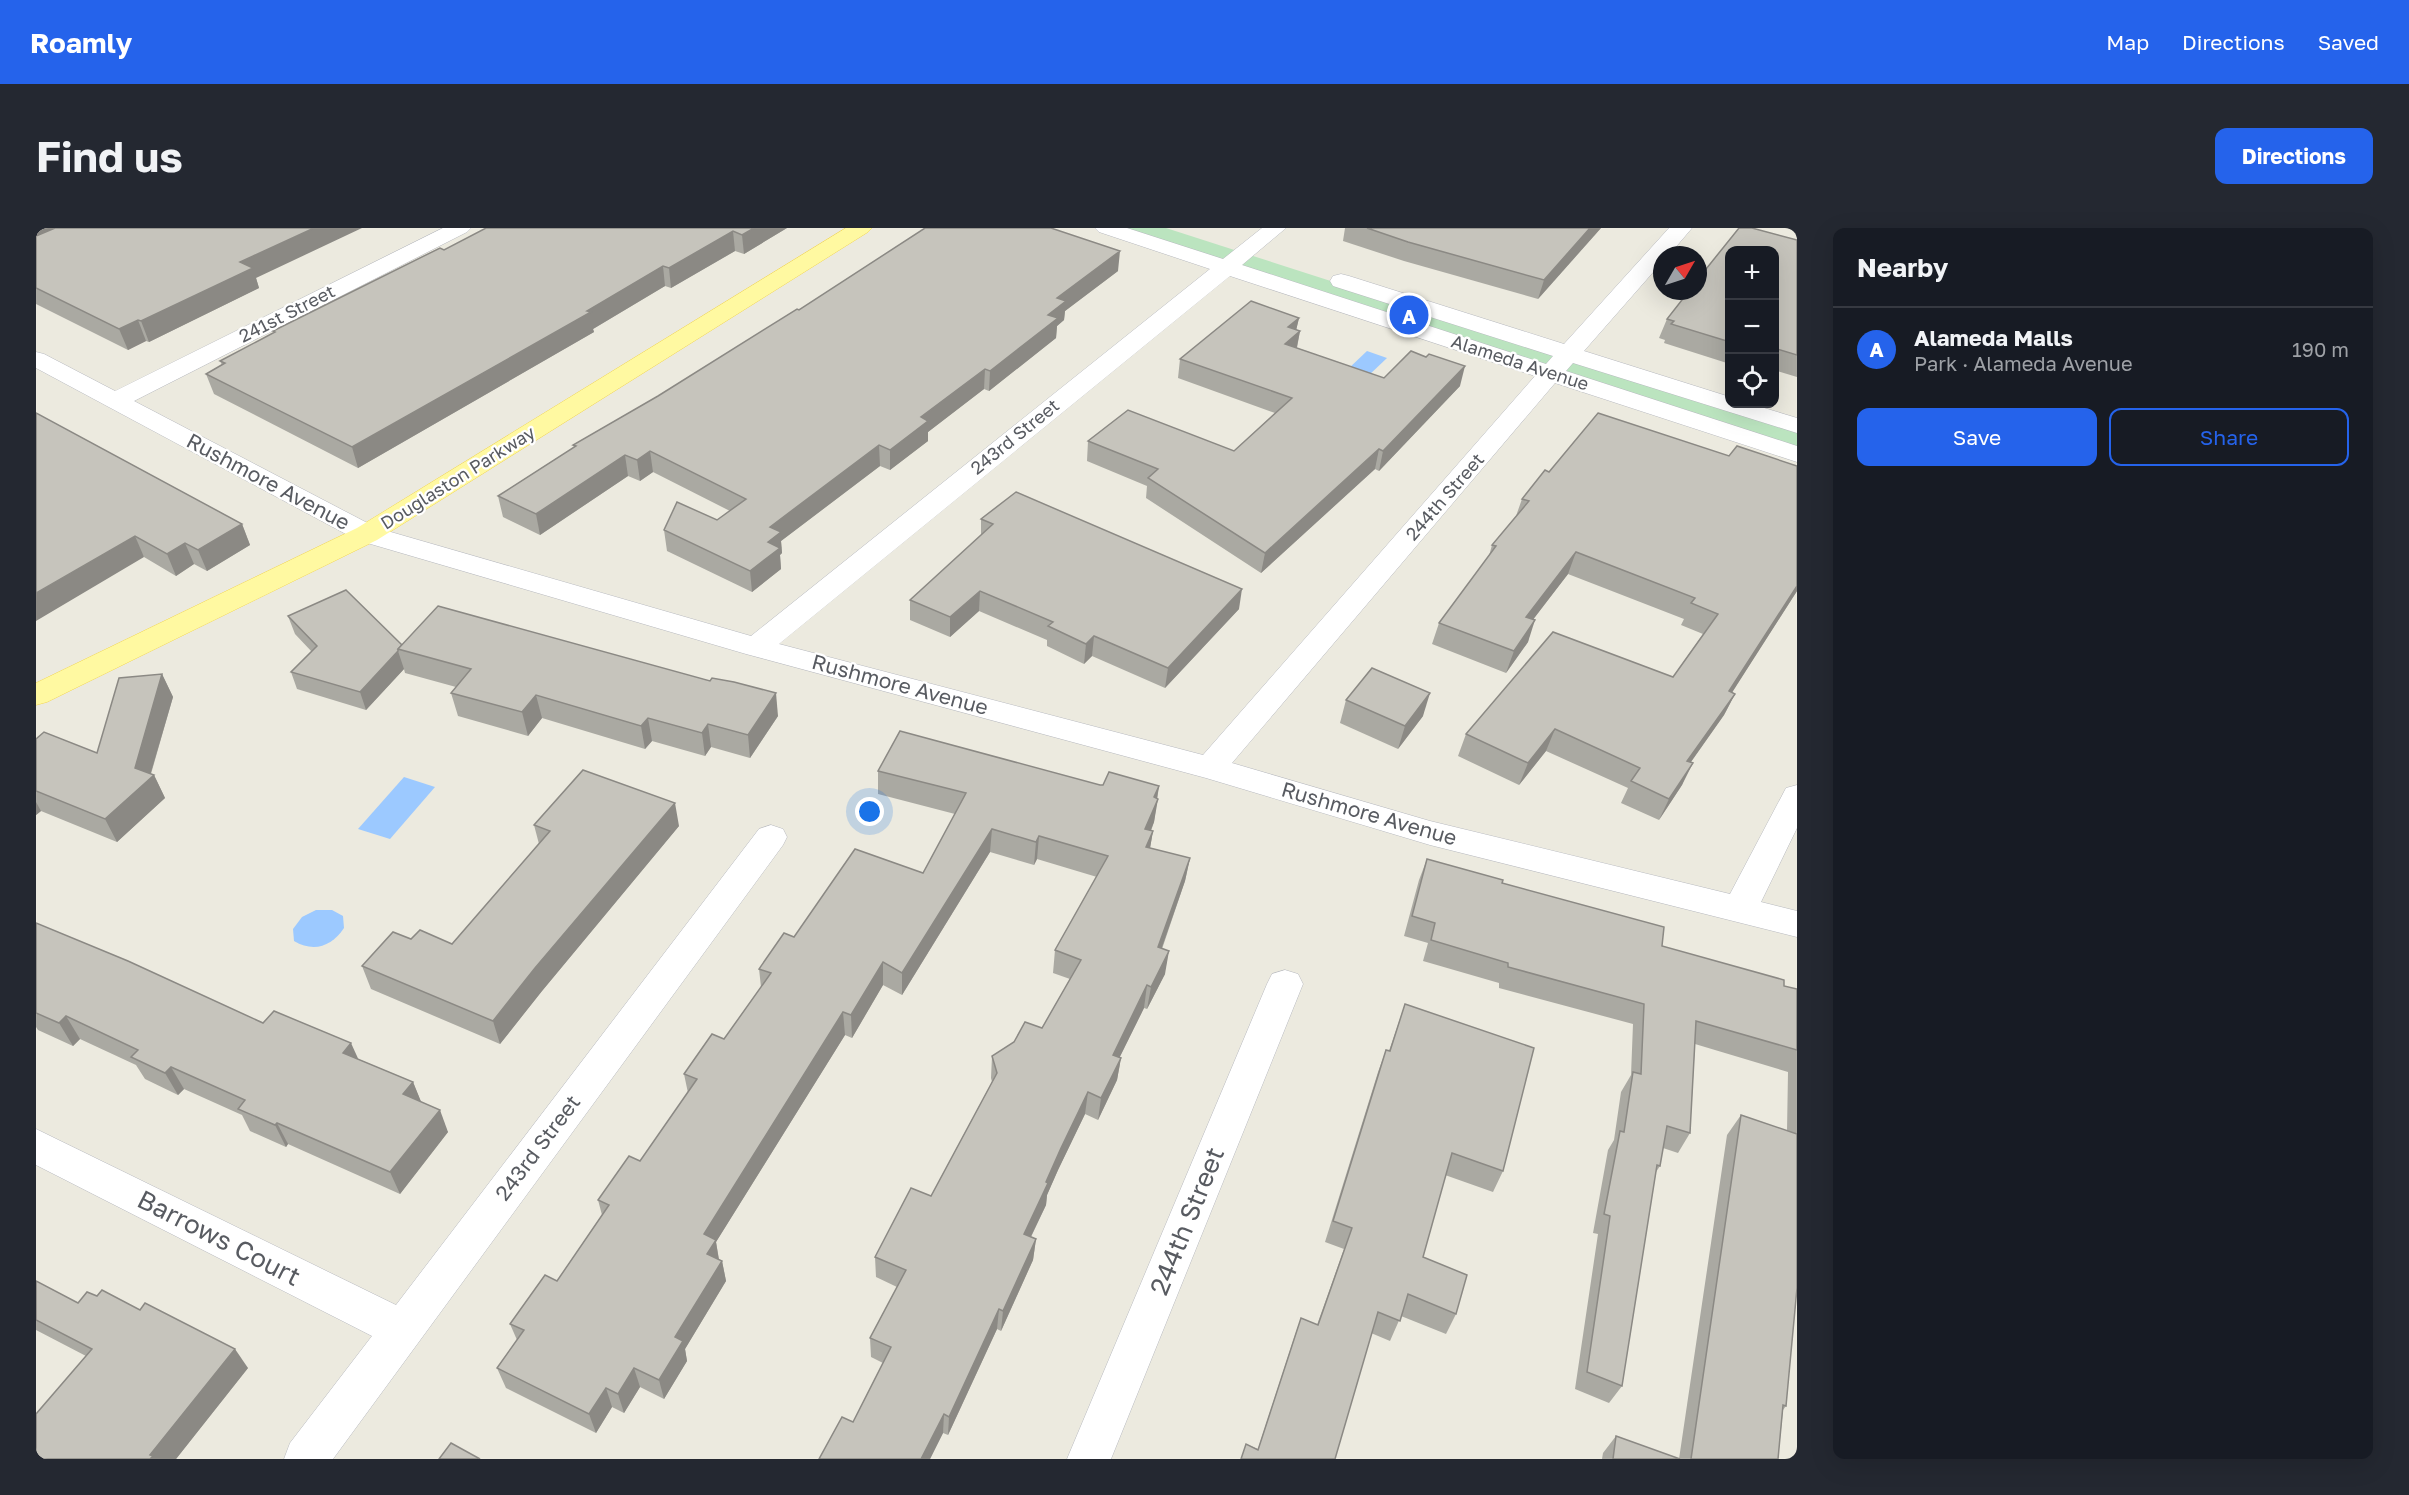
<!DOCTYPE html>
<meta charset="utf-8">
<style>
:root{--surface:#171b24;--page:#242831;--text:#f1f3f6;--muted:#9ea1a6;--line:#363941;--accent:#2563eb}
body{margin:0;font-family:"Golos Text",sans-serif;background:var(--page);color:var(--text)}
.controls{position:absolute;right:18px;top:18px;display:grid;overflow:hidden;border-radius:12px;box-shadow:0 6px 24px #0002}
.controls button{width:54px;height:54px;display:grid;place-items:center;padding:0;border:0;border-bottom:2px solid var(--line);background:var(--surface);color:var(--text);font:30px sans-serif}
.compass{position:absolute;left:1617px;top:18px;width:54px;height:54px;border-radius:50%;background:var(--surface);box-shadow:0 6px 24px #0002;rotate:51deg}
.you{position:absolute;left:834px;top:584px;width:21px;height:21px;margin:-15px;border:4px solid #fff;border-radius:50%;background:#1a73e8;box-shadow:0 0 0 9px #1a73e833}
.badge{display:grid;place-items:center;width:39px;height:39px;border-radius:50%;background:var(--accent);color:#fff;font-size:20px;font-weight:700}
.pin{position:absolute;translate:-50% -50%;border:3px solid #fff;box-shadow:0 2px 6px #0006}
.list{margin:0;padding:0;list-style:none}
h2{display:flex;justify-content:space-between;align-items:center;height:78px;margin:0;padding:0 24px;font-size:26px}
h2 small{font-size:20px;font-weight:400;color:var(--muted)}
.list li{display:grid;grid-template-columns:39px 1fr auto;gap:18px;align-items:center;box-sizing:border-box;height:84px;padding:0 24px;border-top:2px solid var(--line)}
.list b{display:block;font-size:22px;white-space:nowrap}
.list p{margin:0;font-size:20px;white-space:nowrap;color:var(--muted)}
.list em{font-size:20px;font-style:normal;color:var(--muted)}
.actions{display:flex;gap:12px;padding:18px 24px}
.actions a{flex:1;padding:14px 0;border:2px solid var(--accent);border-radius:12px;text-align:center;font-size:21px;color:var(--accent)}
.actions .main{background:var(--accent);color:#fff}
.icon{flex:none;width:33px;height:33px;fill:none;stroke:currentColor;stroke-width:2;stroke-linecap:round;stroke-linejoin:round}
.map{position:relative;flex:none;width:1761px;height:1231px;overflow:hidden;border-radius:12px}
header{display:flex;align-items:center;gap:36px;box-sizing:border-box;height:84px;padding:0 30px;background:var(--accent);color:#fff}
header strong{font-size:28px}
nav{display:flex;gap:33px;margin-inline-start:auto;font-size:21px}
.intro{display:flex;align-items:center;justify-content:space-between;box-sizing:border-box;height:144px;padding:0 36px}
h1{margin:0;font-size:42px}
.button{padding:15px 27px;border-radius:12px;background:var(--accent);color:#fff;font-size:21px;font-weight:700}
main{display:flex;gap:36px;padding:0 36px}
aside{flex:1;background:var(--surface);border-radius:12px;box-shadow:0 6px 24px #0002}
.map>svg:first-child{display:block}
.green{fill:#bbe4bf}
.water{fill:#9cc9ff}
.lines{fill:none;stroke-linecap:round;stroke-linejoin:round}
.minor-casing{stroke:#b7b9bf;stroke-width:1}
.major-casing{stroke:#f2d552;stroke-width:1}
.minor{fill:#fff;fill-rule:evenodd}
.major{fill:#fff9a1;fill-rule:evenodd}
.wall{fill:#aaa9a2}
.shaded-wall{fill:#8b8984}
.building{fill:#c6c4bc;stroke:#8b8984;stroke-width:1.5}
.labels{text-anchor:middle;stroke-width:4.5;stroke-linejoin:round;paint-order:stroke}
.far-street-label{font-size:18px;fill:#585b61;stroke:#fff}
.street-label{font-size:21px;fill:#585b61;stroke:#fff}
.near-street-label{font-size:26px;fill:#585b61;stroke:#fff}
</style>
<header>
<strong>Roamly</strong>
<nav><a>Map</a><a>Directions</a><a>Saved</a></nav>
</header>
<div class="intro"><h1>Find us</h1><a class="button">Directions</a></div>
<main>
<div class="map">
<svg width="1761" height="1231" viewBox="0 0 1761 1231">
<rect width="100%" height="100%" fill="#eceadf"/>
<polygon class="green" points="1082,0 1130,0 1761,203 1761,221"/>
<g class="water">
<polygon points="1331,123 1351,130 1331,149 1311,142"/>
<polygon points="368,549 399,559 354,611 322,601"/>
<path d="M280,682H296L307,688L308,700C296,718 278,725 258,713L257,701L266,689Z"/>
</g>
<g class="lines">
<g class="minor-casing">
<g id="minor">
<path d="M407,0H435L431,4L98,173L341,300L715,408L1174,41L1063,4L1059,0H1091L1187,31L1226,0H1250L1206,37L1510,136L1517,128L1297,58L1294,53L1297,48L1305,46L1313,48L1528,116L1633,0H1656L1633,27H1626V34L1548,123L1694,169V176H1715L1761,190V205L1537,135L1530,143L1761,218V234L1519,155L1196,535L1394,593L1694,666L1750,560L1761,557V600L1725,674L1761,683V709L1394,617L1170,550L710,426L321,312L0,140V124L8,126L79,163ZM1194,48L1499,148L1167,527L743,416Z"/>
<polygon points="735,597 747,601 751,609 747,617 297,1231 248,1231 254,1215 336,1108 0,937 0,901 360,1077 723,601"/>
<polygon points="1249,742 1262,746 1267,756 1075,1231 1031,1231 1231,756 1236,746"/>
</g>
</g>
<g class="major-casing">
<polygon id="major" points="810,0 836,0 832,4 341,312 11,474 0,477 0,455 321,300"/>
</g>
<use href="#minor" class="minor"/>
<use href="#major" class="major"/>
</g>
<g class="wall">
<polygon points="0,0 220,50 223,60 113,114 110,113 92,122 0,76"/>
<polygon points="751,0 708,26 699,23 635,60 629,58 557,101 558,104 322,240 178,166 170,146 186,137 184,133 238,105 237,103 408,22"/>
<polygon points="1309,0 1565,0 1502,71 1368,33 1307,13"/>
<polygon points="1703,0 1716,0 1761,12 1761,149 1738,142 1738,22 1694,22 1694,136 1628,115 1629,112 1623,110 1631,91 1653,63 1662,63 1662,51"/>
<polygon points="1082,43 1029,83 1028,92 1021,98 1020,110 953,163 948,161 892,204 892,213 854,242 844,238 745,313 746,325 744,327 745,341 716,364 631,323 628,302 681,292 694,283 617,244 604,253 592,248 504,307 467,289 462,268 538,219 537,217 622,168 763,82"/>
<polygon points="1263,90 1260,102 1264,103 1261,120 1348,150 1424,158 1343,243 1339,241 1225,345 1110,270 1111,258 1051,233 1052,213 1198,223 1239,185 1142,150 1144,131"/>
<polygon points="0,185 206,296 214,317 171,343 158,336 140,348 108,329"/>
<polygon points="1693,228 1761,238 1761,363 1696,464 1699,466 1688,487 1655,534 1646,557 1623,592 1585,575 1592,560 1510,523 1483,557 1422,528 1430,506 1637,449 1667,406 1645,397 1648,391 1532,346 1497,391 1492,414 1470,445 1396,416 1403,395 1453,328 1456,317 1480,288 1486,271 1513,244"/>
<polygon points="945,291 1203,381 1129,460 1056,428 1048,436 1011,418 1011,412 943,383 914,409 874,392 874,372 945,308"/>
<polygon points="252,388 366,417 742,488 714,530 675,519 669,528 616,513 609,521 506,490 492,508 422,488 415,465 420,459 369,445 368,441 330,482 261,461 255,444 276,424 259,406"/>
<polygon points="126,446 137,469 115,546 118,547 129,570 81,614 5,583 0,587 0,511 61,525"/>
<polygon points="1310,472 1387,488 1362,521 1304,495"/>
<polygon points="842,543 1064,557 1123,558 1118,594 1115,603 1117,603 1114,620 1154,630 1149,653 1126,721 1129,746 1111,781 1108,780 1083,830 1085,830 1081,852 1062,892 1049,886 1022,942 1011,967 1010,977 995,1009 1000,1011 997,1032 965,1103 961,1101 912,1207 907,1205 894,1231 783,1231 817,1194 847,1135 835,1129 834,1110 861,1059 840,1049 839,1029 895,968 956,854 955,850 956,828 1006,800 1034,751 1017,745 1019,722 1061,649 1001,631 998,637 954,624 866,767 847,757 816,810 809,807 680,1014 683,1031 686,1033 690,1053 649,1121 651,1133 628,1171 604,1159 588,1185 576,1179 560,1205 470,1160 461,1140 481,1112 474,1096 521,1053 566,987 562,972 604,933 652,865 648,846 688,811 725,759 723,741 758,709 887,645 919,586 842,566"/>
<polygon points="498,597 643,598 506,763 464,816 335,761 326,738 416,716 503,616"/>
<polygon points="1391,631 1466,655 1626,718 1748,758 1761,761 1761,1060 1750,1178 1747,1182 1742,1231 1566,1231 1567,1225 1580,1208 1643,1231 1691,907 1705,887 1751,903 1752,844 1659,816 1654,905 1642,925 1627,920 1624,938 1620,944 1586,1158 1573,1175 1539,1161 1562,1006 1557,1005 1572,922 1578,912 1585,864 1595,847 1597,796 1463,760 1463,755 1387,733 1392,715 1368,708 1383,652"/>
<polygon points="0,695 227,795 322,831 377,854 385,874 412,904 364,966 252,916 250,919 214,903 206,887 148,861 142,867 109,851 100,837 44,811 37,818 2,802 0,799"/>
<polygon points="1369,776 1467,943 1457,964 1409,947 1387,1029 1420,1086 1410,1106 1365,1088 1354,1113 1335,1105 1299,1231 1205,1231 1210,1216 1222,1221 1258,1110 1265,1090 1281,1097 1308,1021 1289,1014 1342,844 1350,822 1353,823"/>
<polygon points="0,1053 42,1075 212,1140 140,1231 0,1231 50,1128 0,1102"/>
</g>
<g class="shaded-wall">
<polygon points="0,0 28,0 0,13"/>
<polygon points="278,0 326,0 220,50 223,60 113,114 105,93 204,34"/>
<polygon points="718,0 751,0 708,26 706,7"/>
<polygon points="1554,0 1565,0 1502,71 1508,52"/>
<polygon points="697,3 699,23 635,60 633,40"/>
<polygon points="1084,23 1082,43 1029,83 1028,92 1021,98 1020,110 953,163 954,143 1021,70"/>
<polygon points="627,38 629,58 557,101 558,104 322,240 316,219"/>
<polygon points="1263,90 1259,107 1264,103 1260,123 1245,135 1252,99"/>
<polygon points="102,92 110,113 92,122 83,101"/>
<polygon points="1429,138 1424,158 1343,243 1347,223"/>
<polygon points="949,141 948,161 892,204 892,213 854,242 854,222 885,189"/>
<polygon points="843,217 844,238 745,313 746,325 744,327 745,341 716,364 714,343 732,314 734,299"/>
<polygon points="1343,221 1339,241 1225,345 1229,325"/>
<polygon points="614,223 617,244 604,253 601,232"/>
<polygon points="589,227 592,248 504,307 500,286"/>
<polygon points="206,296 214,317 171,343 162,322"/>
<polygon points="99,308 108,329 0,393 0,365"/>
<polygon points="149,315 158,336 140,348 131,326"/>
<polygon points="1540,324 1532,346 1483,410 1490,389"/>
<polygon points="1761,358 1761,363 1683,485 1693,463"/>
<polygon points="1206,361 1203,381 1129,460 1132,440"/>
<polygon points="944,363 943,383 914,409 914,389"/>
<polygon points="1499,392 1492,414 1470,445 1478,423"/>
<polygon points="1058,408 1056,428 1048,436 1050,416"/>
<polygon points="362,423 368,441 330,482 324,464"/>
<polygon points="126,446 137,469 113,551 118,547 129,570 81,614 69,591 99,540"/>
<polygon points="740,465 742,488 714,530 712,507"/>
<polygon points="1394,465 1387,488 1362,521 1369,498"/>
<polygon points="1699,466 1688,487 1640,555 1651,533"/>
<polygon points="500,467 506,490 492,508 486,484"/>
<polygon points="612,490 616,513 609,521 605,498"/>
<polygon points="672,496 675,519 669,528 666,505"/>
<polygon points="1519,501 1510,523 1483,557 1492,535"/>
<polygon points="1657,535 1646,557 1623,592 1633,571"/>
<polygon points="1123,558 1120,576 1122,571 1118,594 1106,624 1109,601 1118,569"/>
<polygon points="0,574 5,583 0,587"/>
<polygon points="639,575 643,598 506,763 464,816 457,793 499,740"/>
<polygon points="956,601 954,624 866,767 866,745"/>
<polygon points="1117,603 1113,626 1110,619"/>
<polygon points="1003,608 1001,631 998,637 1000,614"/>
<polygon points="1154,630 1149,653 1118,742 1122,719"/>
<polygon points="1133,723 1129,746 1111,781 1115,759"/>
<polygon points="847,734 847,757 816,810 815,787"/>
<polygon points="1111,757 1108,780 1074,849 1077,827"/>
<polygon points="807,784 809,807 680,1014 683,1033 675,1046 668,1006"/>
<polygon points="30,788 44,811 37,818 23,795"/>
<polygon points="315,815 325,837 307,825"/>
<polygon points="1085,830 1081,852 1062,892 1065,870"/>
<polygon points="135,839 148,861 142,867 129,845"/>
<polygon points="377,854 386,876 367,866"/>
<polygon points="1052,864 1049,886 1022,942 1011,967 1010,977 986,1027 988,1006 1010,954 1025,920"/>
<polygon points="404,882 412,904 364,966 354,944"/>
<polygon points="241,895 252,916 250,919 239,897"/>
<polygon points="1000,1011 997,1032 965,1103 967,1083"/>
<polygon points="686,1033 690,1053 649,1121 651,1133 628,1171 623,1152 639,1109"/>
<polygon points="963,1081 961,1101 912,1207 913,1189"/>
<polygon points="199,1121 212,1140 140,1231 114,1231 114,1227"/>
<polygon points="598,1140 604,1159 588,1185 582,1166"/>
<polygon points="570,1160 576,1179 560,1205 553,1186"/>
<polygon points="908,1186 907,1205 894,1231 885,1231"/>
</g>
<g class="building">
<polygon points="19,0 278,0 204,34 217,40 105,93 102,92 83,101 0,60 0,8"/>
<polygon points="450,0 718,0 706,7 697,3 633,40 627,38 551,83 555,84 316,219 170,146 189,135 184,133 239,104 237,103 404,20 408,22"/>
<polygon points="889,0 1015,0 1084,23 1021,70 1030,73 1012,87 1022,90 954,143 949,141 885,189 892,193 854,222 843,217 734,299 745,304 732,314 744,320 714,343 628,302 641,274 681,292 710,271 614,223 601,232 589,227 500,286 462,268 540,218 537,217 622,168 761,81 763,82"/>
<polygon points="1331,0 1554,0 1508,52 1372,14"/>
<polygon points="1703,0 1716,0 1761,12 1761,127 1738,120 1738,22 1694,22 1694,114 1635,96 1638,93 1631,91 1653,63 1662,63 1662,51"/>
<polygon points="1215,73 1263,90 1252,99 1264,103 1249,116 1348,150 1375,123 1390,129 1393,126 1429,138 1347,223 1343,221 1229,325 1112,250 1122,241 1052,213 1092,182 1198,223 1256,170 1144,131"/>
<polygon points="0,185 206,296 162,322 149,315 131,326 99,308 0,365"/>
<polygon points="1562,185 1693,228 1701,218 1761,238 1761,358 1693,463 1699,466 1651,533 1657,535 1633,571 1595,553 1604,540 1519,501 1492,535 1430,506 1517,404 1637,449 1682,386 1655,375 1659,370 1540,324 1490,389 1499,392 1478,423 1403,395 1460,318 1456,317 1493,273 1486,271 1509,242 1513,244"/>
<polygon points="980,264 1206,361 1132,440 1058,408 1050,416 1012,398 1017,394 944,363 914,389 874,372 957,296 945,291"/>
<polygon points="310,362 366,417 362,421 362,423 324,464 255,444 281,418 252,388"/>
<polygon points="402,378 674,453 676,450 698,454 740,465 712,507 672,496 666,505 612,490 605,498 500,467 486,484 415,465 435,441 362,421"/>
<polygon points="1336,440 1394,465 1369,498 1310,472"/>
<polygon points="126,446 99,540 118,547 69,591 0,563 0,511 8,504 61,525 83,450"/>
<polygon points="864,503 1064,557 1067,557 1073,544 1123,558 1118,569 1122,571 1109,601 1117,603 1110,619 1154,630 1122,719 1133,723 1115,759 1111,757 1077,827 1085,830 1065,870 1052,864 1025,920 1010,954 1012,955 988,1006 1000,1011 967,1083 963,1081 913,1189 908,1186 885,1231 783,1231 806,1189 817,1194 855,1119 834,1110 870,1042 839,1029 875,960 895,968 961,845 956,828 978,814 989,794 1006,800 1045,732 1019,722 1072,628 1003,608 1000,614 956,601 866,745 847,734 815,787 807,784 668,1006 680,1012 671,1026 686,1033 639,1109 647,1113 623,1152 598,1140 582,1166 570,1160 553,1186 461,1140 488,1102 474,1096 509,1047 521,1053 573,977 562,972 593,928 604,933 661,851 648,846 676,806 688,811 735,745 723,741 748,705 758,709 819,621 887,645 930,565 842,543"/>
<polygon points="547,542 639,575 499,740 457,793 326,738 357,704 375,711 384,702 416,716 514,603 498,597"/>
<polygon points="1391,631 1467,652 1466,655 1628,699 1626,718 1748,752 1748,758 1761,761 1761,822 1660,793 1654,905 1631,898 1624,938 1621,937 1586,1158 1551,1144 1574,988 1568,986 1584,903 1588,904 1597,844 1605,846 1608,776 1472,739 1472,735 1395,712 1399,695 1376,688"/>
<polygon points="0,695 92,733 227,795 238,783 315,815 307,825 377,854 367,866 404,882 354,944 241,895 239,897 202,881 209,872 135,839 129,845 95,829 102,822 30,788 23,795 0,785"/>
<polygon points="1369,776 1498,820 1467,943 1416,925 1387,1029 1431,1047 1420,1086 1372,1066 1364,1093 1342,1084 1299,1231 1205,1231 1210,1216 1222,1222 1265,1090 1282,1097 1316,1000 1297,993 1350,822 1354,823"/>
<polygon points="1705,887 1761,906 1761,1060 1750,1178 1747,1177 1742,1231 1655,1231"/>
<polygon points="0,1053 42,1075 51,1064 61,1068 66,1062 104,1082 109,1075 199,1121 114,1227 117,1228 114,1231 0,1231 0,1186 56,1121 0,1092"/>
<polygon points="1580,1208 1644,1231 1577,1231"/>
<polygon points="415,1215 444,1231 403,1231"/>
</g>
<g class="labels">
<g class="far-street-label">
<text transform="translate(251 86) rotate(-27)" y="6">241st Street</text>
<text transform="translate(1484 135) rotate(18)" y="6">Alameda Avenue</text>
<text transform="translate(979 209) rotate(-39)" y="6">243rd Street</text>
<text transform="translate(422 250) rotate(-32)" y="6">Douglaston Parkway</text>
<text transform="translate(1409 269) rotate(-49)" y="6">244th Street</text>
</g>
<g class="street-label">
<text transform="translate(232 254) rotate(28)" y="7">Rushmore Avenue</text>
<text transform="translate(864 457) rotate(15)" y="7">Rushmore Avenue</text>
<text transform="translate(1333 586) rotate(16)" y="7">Rushmore Avenue</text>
<text transform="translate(502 920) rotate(-53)" y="7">243rd Street</text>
</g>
<g class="near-street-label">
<text transform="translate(1151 993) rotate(-68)" y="9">244th Street</text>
<text transform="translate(183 1010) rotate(27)" y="9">Barrows Court</text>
</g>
</g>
</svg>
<div class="controls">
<button>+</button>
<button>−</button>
<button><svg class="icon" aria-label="locate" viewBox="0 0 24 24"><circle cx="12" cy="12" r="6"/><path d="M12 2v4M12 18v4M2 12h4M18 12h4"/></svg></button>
</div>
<svg class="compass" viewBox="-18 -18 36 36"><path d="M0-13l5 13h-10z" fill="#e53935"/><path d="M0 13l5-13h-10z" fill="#9ea1a6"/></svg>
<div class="you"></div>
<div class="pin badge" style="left:1373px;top:87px">A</div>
</div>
<aside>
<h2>Nearby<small></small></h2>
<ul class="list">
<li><span class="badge">A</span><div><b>Alameda Malls</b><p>Park · Alameda Avenue</p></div><em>190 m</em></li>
</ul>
<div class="actions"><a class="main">Save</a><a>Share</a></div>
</aside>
</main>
